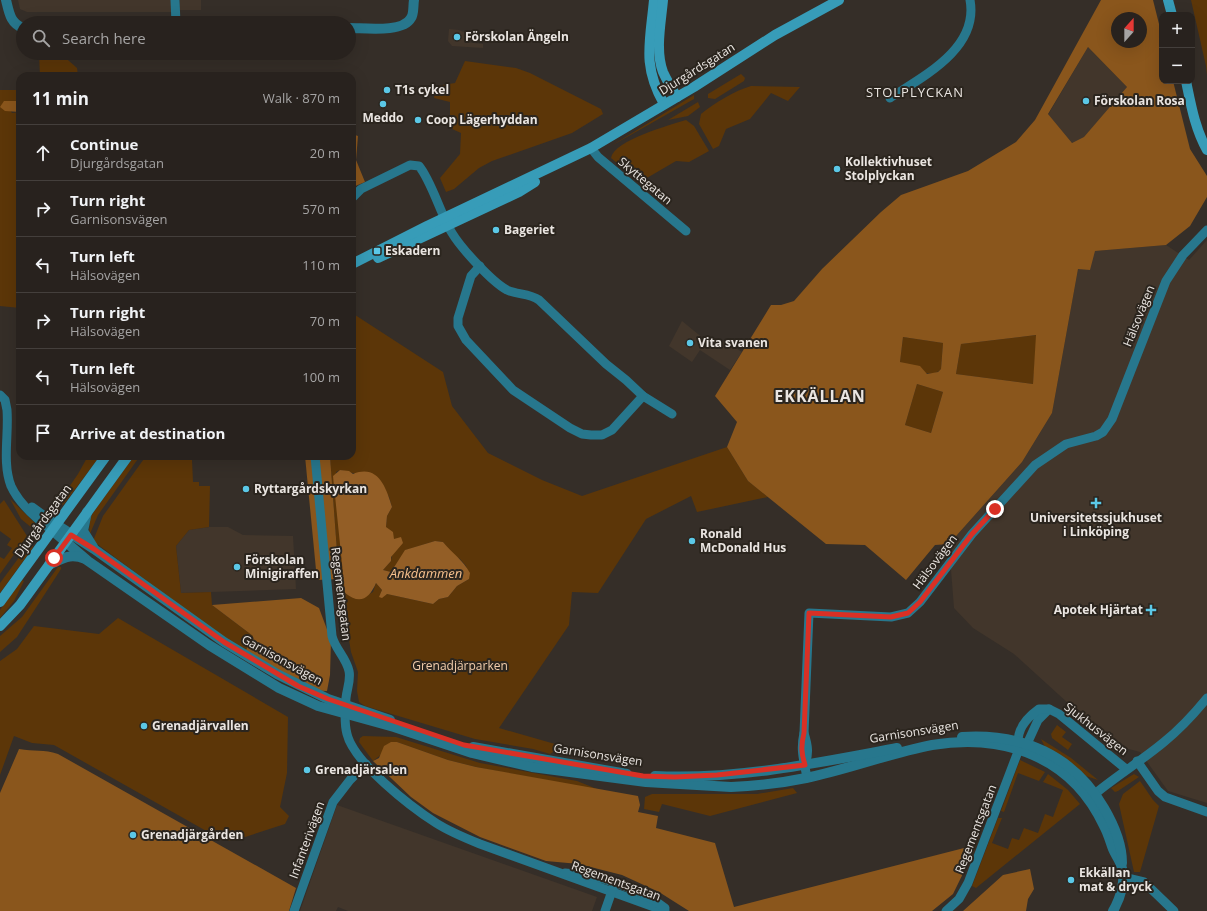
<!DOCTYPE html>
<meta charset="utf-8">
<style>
:root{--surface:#28221e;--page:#342f2b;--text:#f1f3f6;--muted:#a5a4a4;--line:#443f3c}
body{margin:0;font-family:"Open Sans",sans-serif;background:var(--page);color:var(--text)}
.controls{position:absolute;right:12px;top:12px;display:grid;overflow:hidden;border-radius:8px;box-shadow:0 4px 16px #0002}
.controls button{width:36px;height:36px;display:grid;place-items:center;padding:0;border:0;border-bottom:1px solid var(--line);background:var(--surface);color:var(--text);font:20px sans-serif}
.compass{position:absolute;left:1111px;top:12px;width:36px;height:36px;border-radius:50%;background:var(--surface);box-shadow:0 4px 16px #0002;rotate:21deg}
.stop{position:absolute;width:12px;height:12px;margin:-9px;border:3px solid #d93025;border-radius:50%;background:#fff}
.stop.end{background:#d93025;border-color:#fff;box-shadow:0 1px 4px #0008}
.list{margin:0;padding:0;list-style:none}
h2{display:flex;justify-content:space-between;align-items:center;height:52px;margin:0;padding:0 16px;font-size:17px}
h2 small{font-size:13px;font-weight:400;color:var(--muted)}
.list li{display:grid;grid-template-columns:26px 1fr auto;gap:12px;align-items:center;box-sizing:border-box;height:56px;padding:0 16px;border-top:1px solid var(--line)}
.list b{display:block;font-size:15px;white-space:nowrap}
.list p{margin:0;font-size:13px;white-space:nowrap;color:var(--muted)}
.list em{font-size:13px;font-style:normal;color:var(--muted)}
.icon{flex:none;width:22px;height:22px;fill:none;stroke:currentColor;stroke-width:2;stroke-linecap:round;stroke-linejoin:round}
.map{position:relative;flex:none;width:1207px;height:911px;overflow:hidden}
.search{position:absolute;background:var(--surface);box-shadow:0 4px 16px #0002;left:16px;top:16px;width:340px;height:44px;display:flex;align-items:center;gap:10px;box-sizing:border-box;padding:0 14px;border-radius:22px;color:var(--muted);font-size:15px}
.panel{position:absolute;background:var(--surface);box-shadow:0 4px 16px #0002;left:16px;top:72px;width:340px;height:388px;border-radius:12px}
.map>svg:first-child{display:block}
.built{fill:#42362b}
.green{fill:#5c3608;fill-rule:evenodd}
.forest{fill:#8a561c;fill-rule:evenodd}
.water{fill:#935e26}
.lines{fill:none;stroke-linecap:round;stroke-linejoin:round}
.minor{stroke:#27778d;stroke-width:9}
.tertiary{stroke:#27778d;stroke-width:10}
.secondary{stroke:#379cb8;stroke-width:10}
.route{stroke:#d93025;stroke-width:5}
.poi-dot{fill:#5bc8e7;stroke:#2b251e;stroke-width:1.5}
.labels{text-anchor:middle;stroke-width:4;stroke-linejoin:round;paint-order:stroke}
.poi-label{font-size:12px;font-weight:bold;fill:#eae5e1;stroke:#2b251e;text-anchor:start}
.street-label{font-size:12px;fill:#eae5e1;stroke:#2b251e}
.park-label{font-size:12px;fill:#f2cdac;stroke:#2b251e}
.neighbourhood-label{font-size:13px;letter-spacing:1px;fill:#eae5e1;stroke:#2b251e}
.water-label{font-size:13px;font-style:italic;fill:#f8c18d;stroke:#2b251e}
.district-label{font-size:16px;font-weight:bold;letter-spacing:1px;fill:#eae5e1;stroke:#2b251e}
</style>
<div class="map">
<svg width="1207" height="911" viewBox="0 0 1207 911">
<rect width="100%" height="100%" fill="#352e28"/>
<g class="built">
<polygon points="18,0 172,0 172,12 27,12 20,9"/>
<polygon points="180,0 201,0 201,10 179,10"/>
<polygon points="449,29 459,30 466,33 465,42 483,44 483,48 452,46 448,41"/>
<polygon points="1088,47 1127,87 1084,138 1072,143 1048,115"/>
<polygon points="1207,240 1207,803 1168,791 1140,752 1114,745 1014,654 973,628 954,608 949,544 1022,462 1052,413 1078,269 1094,251 1166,245 1189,260"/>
<polygon points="682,321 715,348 724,341 742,352 730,370 700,350 692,362 669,346"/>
<polygon points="209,527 228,527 243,535 293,536 296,589 181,593 176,546 189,530"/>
<polygon points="337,805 597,897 592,911 348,911 338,907 336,911 300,911"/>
</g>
<g class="green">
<polygon points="1191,0 1207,0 1207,75 1206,66"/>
<polygon points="39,53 60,53 77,68 78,76 40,76"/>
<polygon points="465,61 516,68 530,73 601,109 603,114 572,133 492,161 479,168 454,189 446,192 440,178 460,154 461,133 450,128 450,102 434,98 436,86 455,83"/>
<polygon points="741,74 745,78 744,81 715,99 708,98 708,94"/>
<path d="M751,86L800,87L788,101L771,93L750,119L726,129L719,146L713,149L699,124L701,114C716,102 734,91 751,86Z"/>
<polygon points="0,90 20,90 20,101 4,101 12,113 20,112 20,308 0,306"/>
<polygon points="694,95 694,99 611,146"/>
<polygon points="698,102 700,107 688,116 668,120"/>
<path d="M686,120L694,126L709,151L689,162L676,161L640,182L611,158C614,140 670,125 686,120Z"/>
<path d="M352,313L443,372L452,406L488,453L542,480L582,496L727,447L748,481L768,497L697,512L691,496L646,519L598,593L572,592L569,625L499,728L562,746L550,754L533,749L475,739L365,706L359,702L357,691L358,672L351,652L339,579L330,456H352ZM340,470L379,479L389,497L392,507L387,516L386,527L394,539L391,561L383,570L391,572L406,550L435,541L443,542L452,554L460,559L466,566L469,579L457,586L448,597L439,599L433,604L387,594L380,597L382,590L376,583L373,592C362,598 356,601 345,593L336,472Z"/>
<polygon points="1037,335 1033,384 956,374 961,344"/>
<path d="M903,337L943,343L941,369C931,381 911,366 900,362Z"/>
<polygon points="917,384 943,392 931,433 905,425"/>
<polygon points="88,456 100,456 64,504 54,509 78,474"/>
<polygon points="134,456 140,456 98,515 89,536 90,518 93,513"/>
<polygon points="146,456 198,456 198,460 192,460 193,482 199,482 199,486 210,486 209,527 189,530 176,546 181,593 211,592 212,605 253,636 246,650 213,630 93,541 103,516"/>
<polygon points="10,499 35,523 32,528 21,519"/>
<polygon points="4,500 27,536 0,574 0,557 4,559 12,548 7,545 11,539 0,531 0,504"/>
<polygon points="29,544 33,546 32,549 0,593 0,583"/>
<polygon points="58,567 61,567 61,569 17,637 0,652 0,636 22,617"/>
<polygon points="22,580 24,581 14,601 0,618 0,610"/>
<polygon points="118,618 288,717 287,773 280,807 289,816 285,824 236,840 224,841 54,745 32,743 14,736 0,775 0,661 17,649 34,626 99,634"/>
<polygon points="1057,725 1066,732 1062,737 1072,744 1068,750 1052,738 1051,734"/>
<polygon points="363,736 396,737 480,763 577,781 602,791 476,767 448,760 397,742 373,761 359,742 360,738"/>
<polygon points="1041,739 1071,758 1098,780 1086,776 1045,747"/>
<polygon points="1020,760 1045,772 1039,781 1018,773 1004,812 1001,811"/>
<polygon points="1048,774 1068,790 1080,804 976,888 972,886 998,818 1002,818 992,843 1008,849 1012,838 1019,840 1024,828 1038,833 1045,814 1053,817 1063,790 1043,782"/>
<polygon points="1134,774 1139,777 1118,791 1115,792 1111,788"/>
<polygon points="1140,781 1153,800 1159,806 1140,872 1134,872 1119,804 1123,794"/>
<polygon points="793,788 797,793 710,816 662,804 659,812 644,809 645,797 652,794 757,794"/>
<polygon points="982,812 987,814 974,851 968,847"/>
</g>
<g class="forest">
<path d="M1101,0H1153L1162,36V81H1173L1190,149L1207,176V197L1190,226L1166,245L1095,251L1090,270L1078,269L1052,413L1022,462L949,544L935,545L906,580L865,545L826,544L748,481L727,447L737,422L715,396L771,305H781L794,301L822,269L881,212L901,195L968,171L1016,142L1035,120ZM1117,18H1141V42H1117ZM1088,47L1127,87L1084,137L1072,143L1048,114ZM1036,335L1033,384L956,374L961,344ZM903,337L943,343L941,369L938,372L927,374L920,366L900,362ZM917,384L943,392L931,433L905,425Z"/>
<polygon points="4,101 20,101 20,112 5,111 0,107"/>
<polygon points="352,134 358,136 356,160 365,182 353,187"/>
<polygon points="305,456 330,456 339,579 317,580"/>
<path d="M301,598L319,608L331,640L330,675L327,691C308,693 263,661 246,650L253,636L212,605Z"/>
<polygon points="391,742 397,742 448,760 476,767 638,796 640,805 638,812 658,816 656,828 715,843 734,907 968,847 974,851 953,894 932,911 689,911 659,892 622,875 579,864 546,861 480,837 433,813 411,797 373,761 379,758 384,746"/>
<path d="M19,749C34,752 44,749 58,754L296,888L289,911H0V793Z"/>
<polygon points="1030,869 1034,889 1028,899 1026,911 963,911 1003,875"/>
</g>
<path class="water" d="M340,470L349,471L353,474C378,464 386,487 392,507L387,516L386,527L393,532L394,539L401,537L403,543L391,557V561L383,570L391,572L405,550L435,541L443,542C452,553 463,560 470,573L469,579L457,586L448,597L439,599L433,604L387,594L382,598L379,597L382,590L376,583C369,599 360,605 345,593L333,476Z"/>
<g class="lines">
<g class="minor">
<polyline points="175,0 176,23"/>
<path d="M890,98C924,76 979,48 970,0"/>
<polyline points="591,148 598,157 686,231"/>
<path d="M352,198L361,189L410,165L419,166C431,180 441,215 452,233C461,248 492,282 507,290C518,295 529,293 539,300L606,364L626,380L643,396L672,414"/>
<polyline points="480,266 471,276 458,318 458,326 466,340 513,390 570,428 582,434 591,435 602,435 612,430 643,396"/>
<path d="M0,395L5,400L7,410C9,434 2,463 11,486C19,504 38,520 53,531"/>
<path d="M315,456L332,636C335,649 346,657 349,671C351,680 347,688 346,698C345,709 344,723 347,734C354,763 411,807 436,823C450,832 465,838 480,844L665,911"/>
<polyline points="32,507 57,525"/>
<path d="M804,733C808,746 809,753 805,765"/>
<polyline points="1022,748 1027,744 1038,720 1049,709"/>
<path d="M1019,749C1015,731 1025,719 1039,709H1049L1059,714L1126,769"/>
<polyline points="1137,761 1158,791 1165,797 1207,812"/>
<path d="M807,778C804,760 800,751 804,733L809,613L891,617L908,613L920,602L972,534L1035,465L1066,444L1096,436L1103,432L1112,419L1166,281L1183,255L1207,230"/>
<path d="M1090,798C1113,778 1140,762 1164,742C1180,729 1194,714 1207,698"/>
<path d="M565,873C599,875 638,887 665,908"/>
<polyline points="1123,877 1144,882 1174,911"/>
<polyline points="294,911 333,802 350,780 366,764"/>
<polyline points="605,911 613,888"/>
<polyline points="946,911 959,899 968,883 1019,749"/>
</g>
<g class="tertiary">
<path d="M6,0C9,12 10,23 23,28"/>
<polyline points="78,23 96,23"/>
<path d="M349,28C365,28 403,33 411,18C414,14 413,6 414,0"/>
<polyline points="87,512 83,531 93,547"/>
<polyline points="57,525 94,549 224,642 277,674 328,699 390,720"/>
<path d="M53,531L88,561L209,645L279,688L318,706L394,727L472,753L532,767L646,782L731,787C756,786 782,783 806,778C849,769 890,753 932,745C1005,733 1072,757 1104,826C1108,833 1110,841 1113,849C1115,854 1119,859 1121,865C1127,879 1120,899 1113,911"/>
<path d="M49,565C62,558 71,553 85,559"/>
<path d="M962,737C1022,733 1073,755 1104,808C1114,825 1122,843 1122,863"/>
<polyline points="473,747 627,774"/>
<path d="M655,776C736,780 817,763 897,748"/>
</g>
<g class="secondary">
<path d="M654,0C650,43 642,65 664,104"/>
<path d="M663,0C661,23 655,50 663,72C667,81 672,89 677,97"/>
<polyline points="1168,0 1172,15"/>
<path d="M1186,81C1191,105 1195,129 1207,150"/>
<polyline points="378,258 519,192 535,182"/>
<polyline points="352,264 427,226 591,148 694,87 775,35 839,0"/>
<polyline points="0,602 106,456"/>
<polyline points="0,626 20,605 128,456"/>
</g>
</g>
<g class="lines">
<path class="route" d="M54,558L71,535L94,549L224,642L298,686L328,699L464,745L643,776L675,777L717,775L805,765C801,753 801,745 804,733L809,613L891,617L908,613L920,602L972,534L995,509"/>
</g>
<g class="poi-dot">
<circle cx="457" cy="37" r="4"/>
<circle cx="387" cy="90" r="4"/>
<circle cx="1086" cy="101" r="4"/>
<circle cx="383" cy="104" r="4"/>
<circle cx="418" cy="120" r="4"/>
<circle cx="837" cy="169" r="4"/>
<circle cx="496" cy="230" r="4"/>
<rect x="373" y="247" width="8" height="8" rx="2"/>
<circle cx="690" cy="343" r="4"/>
<circle cx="246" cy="489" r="4"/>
<path d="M1094 497h4v4h4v4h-4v4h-4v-4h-4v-4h4z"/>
<circle cx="692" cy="541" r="4"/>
<circle cx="237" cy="567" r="4"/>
<path d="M1149 604h4v4h4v4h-4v4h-4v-4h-4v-4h4z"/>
<circle cx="144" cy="726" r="4"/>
<circle cx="307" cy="770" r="4"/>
<circle cx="133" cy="835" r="4"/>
<circle cx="1071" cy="880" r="4"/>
</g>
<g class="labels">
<g class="poi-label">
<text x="465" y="41">Förskolan Ängeln</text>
<text x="395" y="94">T1s cykel</text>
<text x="1094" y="105">Förskolan Rosa</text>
<text x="383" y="122" text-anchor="middle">Meddo</text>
<text x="426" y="124">Coop Lägerhyddan</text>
<text x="845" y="166">Kollektivhuset<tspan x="845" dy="14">Stolplyckan</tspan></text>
<text x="504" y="234">Bageriet</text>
<text x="385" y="255">Eskadern</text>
<text x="698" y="347">Vita svanen</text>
<text x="254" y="493">Ryttargårdskyrkan</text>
<text x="1096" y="522" text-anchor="middle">Universitetssjukhuset<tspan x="1096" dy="14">i Linköping</tspan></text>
<text x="700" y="538">Ronald<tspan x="700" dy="14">McDonald Hus</tspan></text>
<text x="245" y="564">Förskolan<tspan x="245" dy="14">Minigiraffen</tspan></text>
<text x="1143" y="614" text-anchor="end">Apotek Hjärtat</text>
<text x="152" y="730">Grenadjärvallen</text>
<text x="315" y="774">Grenadjärsalen</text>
<text x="141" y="839">Grenadjärgården</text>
<text x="1079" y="877">Ekkällan<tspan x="1079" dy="14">mat &amp; dryck</tspan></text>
</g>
<g class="street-label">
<text transform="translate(697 69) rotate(-32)" y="4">Djurgårdsgatan</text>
<text transform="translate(645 181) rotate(40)" y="4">Skyttegatan</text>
<text transform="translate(1139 316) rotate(-68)" y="4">Hälsovägen</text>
<text transform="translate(43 521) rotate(-54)" y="4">Djurgårdsgatan</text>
<text transform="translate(935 562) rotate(-53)" y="4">Hälsovägen</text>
<text transform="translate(341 594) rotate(83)" y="4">Regementsgatan</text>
<text transform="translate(282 660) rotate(29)" y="4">Garnisonsvägen</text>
<text transform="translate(1096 729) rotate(38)" y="4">Sjukhusvägen</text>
<text transform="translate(914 732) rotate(-9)" y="4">Garnisonsvägen</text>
<text transform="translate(598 755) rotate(9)" y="4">Garnisonsvägen</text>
<text transform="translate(976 829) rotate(-69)" y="4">Regementsgatan</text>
<text transform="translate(307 840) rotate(-70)" y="4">Infanterivägen</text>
<text transform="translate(616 881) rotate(20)" y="4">Regementsgatan</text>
</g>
<g class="park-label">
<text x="460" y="670">Grenadjärparken</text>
</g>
<g class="neighbourhood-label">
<text x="915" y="97">STOLPLYCKAN</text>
</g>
<g class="water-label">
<text x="426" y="578">Ankdammen</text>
</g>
<g class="district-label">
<text x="820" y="402">EKKÄLLAN</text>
</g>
</g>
</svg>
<div class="controls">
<button>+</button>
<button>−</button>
</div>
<svg class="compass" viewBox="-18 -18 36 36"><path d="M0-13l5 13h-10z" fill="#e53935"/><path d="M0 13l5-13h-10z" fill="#a5a4a4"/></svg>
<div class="stop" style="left:54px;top:558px"></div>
<div class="stop end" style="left:995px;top:509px"></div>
<div class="search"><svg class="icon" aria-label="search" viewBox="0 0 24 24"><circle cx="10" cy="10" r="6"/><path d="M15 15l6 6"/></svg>Search here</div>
<section class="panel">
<h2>11 min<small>Walk · 870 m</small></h2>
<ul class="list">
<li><svg class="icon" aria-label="ahead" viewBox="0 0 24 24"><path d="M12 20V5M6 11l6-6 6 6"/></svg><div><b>Continue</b><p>Djurgårdsgatan</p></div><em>20 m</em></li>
<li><svg class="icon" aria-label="right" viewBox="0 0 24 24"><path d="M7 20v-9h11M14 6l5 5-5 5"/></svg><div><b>Turn right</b><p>Garnisonsvägen</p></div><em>570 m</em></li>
<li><svg class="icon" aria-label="left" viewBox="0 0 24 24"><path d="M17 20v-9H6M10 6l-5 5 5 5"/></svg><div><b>Turn left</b><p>Hälsovägen</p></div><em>110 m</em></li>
<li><svg class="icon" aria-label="right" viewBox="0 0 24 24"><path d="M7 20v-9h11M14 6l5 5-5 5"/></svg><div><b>Turn right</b><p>Hälsovägen</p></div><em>70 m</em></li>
<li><svg class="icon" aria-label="left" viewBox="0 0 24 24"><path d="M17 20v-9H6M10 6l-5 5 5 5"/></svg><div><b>Turn left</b><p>Hälsovägen</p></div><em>100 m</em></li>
<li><svg class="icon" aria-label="arrive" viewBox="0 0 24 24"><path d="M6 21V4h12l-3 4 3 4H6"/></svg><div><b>Arrive at destination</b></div></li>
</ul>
</section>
</div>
